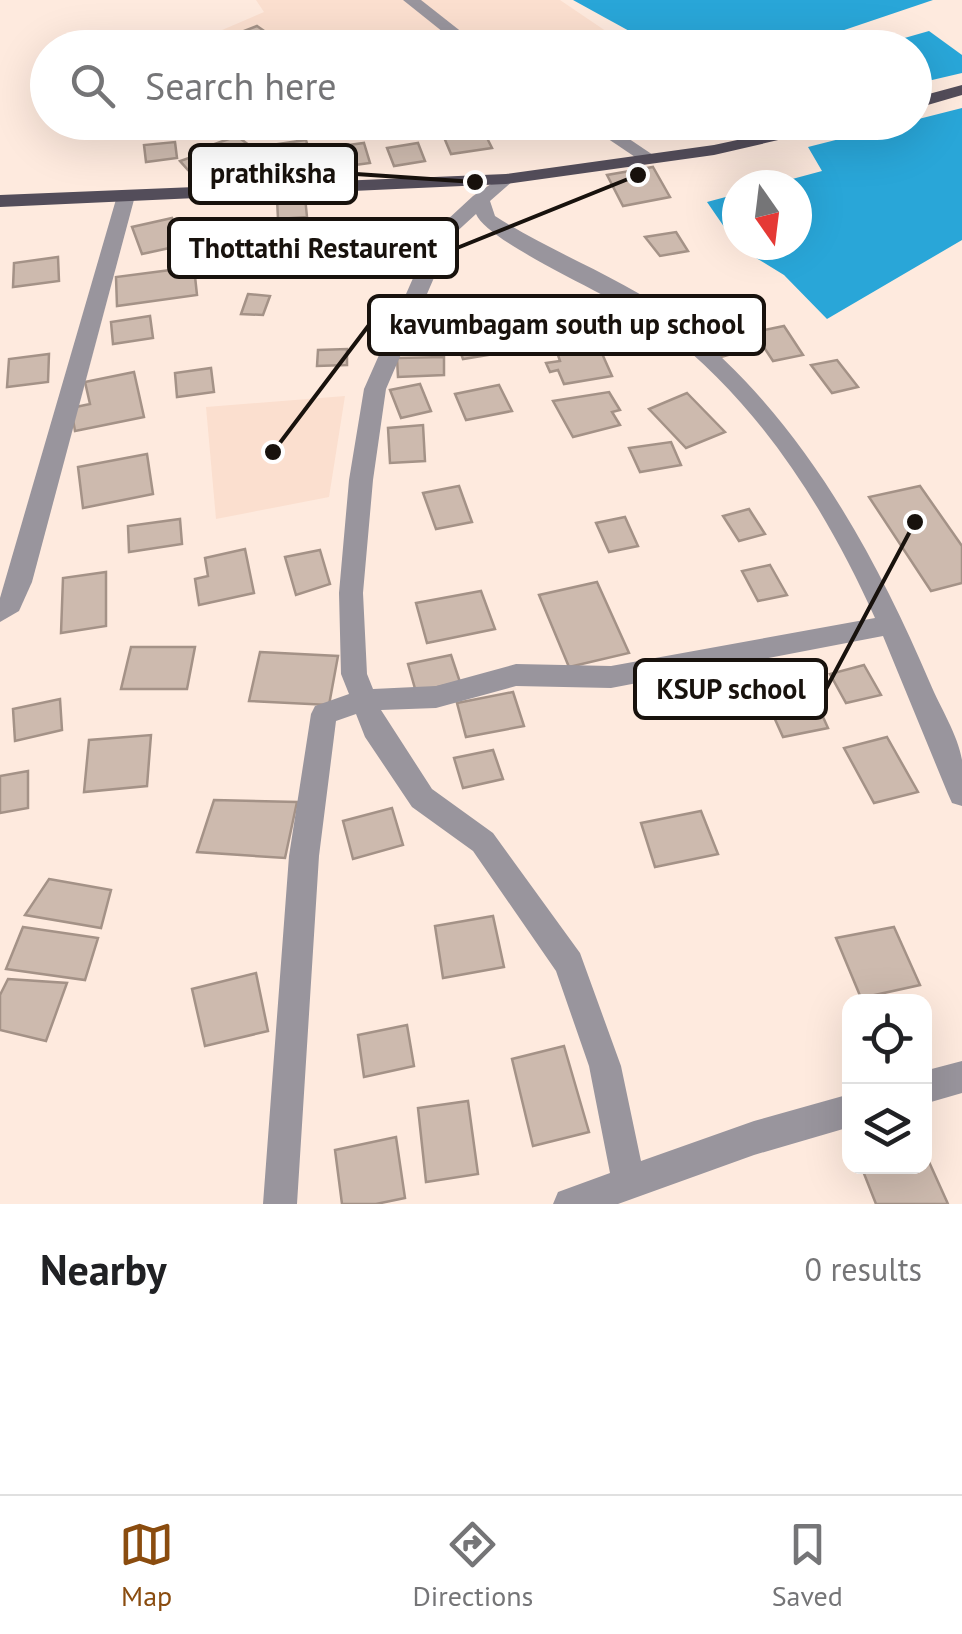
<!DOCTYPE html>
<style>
:root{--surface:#fff;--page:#f6f6f6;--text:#202124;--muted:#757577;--line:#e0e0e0;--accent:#8a4c0f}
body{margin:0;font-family:"PT Sans",sans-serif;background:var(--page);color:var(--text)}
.controls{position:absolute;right:30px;bottom:30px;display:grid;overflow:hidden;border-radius:20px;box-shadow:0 10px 40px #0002}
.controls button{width:90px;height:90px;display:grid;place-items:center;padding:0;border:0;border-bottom:2px solid var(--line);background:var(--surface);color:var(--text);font:50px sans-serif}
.compass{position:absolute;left:722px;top:170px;width:90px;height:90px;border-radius:50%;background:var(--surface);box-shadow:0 10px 40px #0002;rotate:166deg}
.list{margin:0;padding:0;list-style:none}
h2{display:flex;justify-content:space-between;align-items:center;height:130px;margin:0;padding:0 40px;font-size:42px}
h2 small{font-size:32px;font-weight:400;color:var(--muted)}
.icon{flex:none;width:55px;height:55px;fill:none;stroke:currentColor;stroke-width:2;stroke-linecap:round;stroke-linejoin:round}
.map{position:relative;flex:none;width:962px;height:1204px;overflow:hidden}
.search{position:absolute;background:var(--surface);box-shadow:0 10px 40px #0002;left:30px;right:30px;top:30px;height:110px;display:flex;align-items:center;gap:25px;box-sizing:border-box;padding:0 35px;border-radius:55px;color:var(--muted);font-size:38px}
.sheet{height:290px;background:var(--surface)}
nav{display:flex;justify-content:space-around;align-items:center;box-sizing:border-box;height:140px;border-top:2px solid var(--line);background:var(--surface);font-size:28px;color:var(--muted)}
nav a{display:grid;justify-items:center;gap:5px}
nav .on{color:var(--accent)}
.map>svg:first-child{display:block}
.built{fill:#fbdfcf}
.water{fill:#29a6d8}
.building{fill:#cdbaae;stroke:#a49287;stroke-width:2.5}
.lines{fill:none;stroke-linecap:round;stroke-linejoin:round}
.minor{fill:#99959d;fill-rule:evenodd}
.major{fill:#534d5a;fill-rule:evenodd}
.leader{fill:none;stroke:#18120d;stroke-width:4}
.callout-dot{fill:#18120d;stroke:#fff;stroke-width:4}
.callout{fill:#fff;stroke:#18120d;stroke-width:4}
.callout-label{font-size:28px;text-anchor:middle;font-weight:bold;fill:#18120d}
</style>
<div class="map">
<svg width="962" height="1204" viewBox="0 0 962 1204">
<rect width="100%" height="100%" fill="#feeade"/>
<g class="built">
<polygon points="256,0 560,0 625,44 620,48 180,48 264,12"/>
<polygon points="345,396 329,497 216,519 206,407"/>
</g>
<g class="water">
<polygon points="573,0 933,0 794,47 673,48 651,43"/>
<polygon points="929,31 962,55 962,73 915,84 914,48 873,47"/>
<polygon points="962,108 962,240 827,319 784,275 738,247 707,202 737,194 737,245 797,245 797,185 770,185 822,171 808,147"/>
</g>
<g class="building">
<polygon points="257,26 280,42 266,48 200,48"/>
<polygon points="355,122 384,122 388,132 361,136"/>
<polygon points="483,130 492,148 451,154 443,135"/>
<polygon points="237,136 250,146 225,156 212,145"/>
<polygon points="306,140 312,161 284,165 278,144"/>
<polygon points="175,142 177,158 146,162 144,145"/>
<polygon points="364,143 370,163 347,166 341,146"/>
<polygon points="418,143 425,161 394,166 387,148"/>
<polygon points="209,151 217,160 188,170 180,161"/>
<polygon points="653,167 670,197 623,206 607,175"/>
<polygon points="305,197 307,217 278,219 277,199"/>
<polygon points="172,218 183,245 142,254 132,227"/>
<polygon points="676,232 688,251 660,256 645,237"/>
<polygon points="58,257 59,281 13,287 14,263"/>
<polygon points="194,267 197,295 117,306 116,277"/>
<polygon points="248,294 270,296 263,315 241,314"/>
<polygon points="150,316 153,338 113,344 111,322"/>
<polygon points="784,326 803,355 773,361 754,332"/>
<polygon points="490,327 500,353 463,359 453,333"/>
<polygon points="737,339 746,350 717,358 708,347"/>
<polygon points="596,340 612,376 564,384 558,370 550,372 546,363 560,361 555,346"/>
<polygon points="347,349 347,365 317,366 318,350"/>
<polygon points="49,354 48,382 7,387 9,359"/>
<polygon points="444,357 444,375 398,377 397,358"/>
<polygon points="837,360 858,387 832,393 811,365"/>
<polygon points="211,368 214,392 177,397 175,373"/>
<polygon points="134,372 144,417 75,431 71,408 90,404 85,382"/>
<polygon points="420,384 431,411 401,418 390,390"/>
<polygon points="499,385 512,411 466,420 455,394"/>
<polygon points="609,392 620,410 612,412 620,425 573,437 553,401"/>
<polygon points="687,393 725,432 686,448 649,409"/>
<polygon points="423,425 425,461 390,463 388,428"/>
<polygon points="671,442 681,465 640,472 629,448"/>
<polygon points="147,454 153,494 83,508 78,467"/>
<polygon points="459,486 472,522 436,529 423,493"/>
<polygon points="920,486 962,546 962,583 931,591 869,497"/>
<polygon points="749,509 765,534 739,541 723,516"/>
<polygon points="625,517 638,546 609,552 596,523"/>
<polygon points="180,519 182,544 129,552 128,526"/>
<polygon points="245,549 254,593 199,605 195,579 208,576 205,558"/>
<polygon points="320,550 330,584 296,595 285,557"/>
<polygon points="770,565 787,595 758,601 742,571"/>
<polygon points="106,572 106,626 61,633 63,578"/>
<polygon points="597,582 629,653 569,667 539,595"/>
<polygon points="481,591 495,629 427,643 416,603"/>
<polygon points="131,647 195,647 187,689 121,689"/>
<polygon points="260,652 338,656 329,705 249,701"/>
<polygon points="451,655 460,682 416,692 408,664"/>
<polygon points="864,665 881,695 846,703 830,674"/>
<polygon points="513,692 524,726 466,737 457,703"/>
<polygon points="814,697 828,728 783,737 769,706"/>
<polygon points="60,699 62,730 15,741 13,709"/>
<polygon points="151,735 147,786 84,792 89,740"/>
<polygon points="887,737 918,792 874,803 844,748"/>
<polygon points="493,750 503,779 463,788 454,758"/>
<polygon points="28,771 28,808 0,813 0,776"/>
<polygon points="214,800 297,802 285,858 197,852"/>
<polygon points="392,808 403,845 353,859 343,821"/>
<polygon points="701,811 718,854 655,867 641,823"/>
<polygon points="49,879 111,890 101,928 25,915"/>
<polygon points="493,916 504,967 443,978 435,926"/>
<polygon points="23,927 98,938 85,980 6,969"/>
<polygon points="894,927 920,985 861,998 836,938"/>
<polygon points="256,973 268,1031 205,1046 192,989"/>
<polygon points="8,979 67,983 46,1041 0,1030 0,995"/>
<polygon points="407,1025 414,1066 364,1077 358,1035"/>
<polygon points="564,1046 589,1132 533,1146 512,1059"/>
<polygon points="468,1101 478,1174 426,1182 418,1108"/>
<polygon points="396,1137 405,1198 376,1204 342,1204 335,1150"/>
<polygon points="925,1153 948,1204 876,1204 861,1166 924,1166"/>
</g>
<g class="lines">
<g class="minor">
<polygon points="403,0 421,0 482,48 463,48"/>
<polygon points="583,122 604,122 659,159 656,163 644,163"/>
<path d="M506,174L515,179L490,201L495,216C555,255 625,278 681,322C798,415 872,547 930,683C940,707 958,735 962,760C962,775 962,792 962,806L952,803L948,794L883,636L611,688L516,686L436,708L381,710L432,789L493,833L580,953L621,1066L641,1161L754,1121L850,1094V1127L754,1155L618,1204H553L558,1192L610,1173L589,1066L556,971L473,851L412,807L365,737L356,714L336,721L319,856L297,1204H263L289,856L311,714L315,706L349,694L341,674L339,593L349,480L364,389L433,233L473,196ZM476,214C489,245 627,302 663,330C759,403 826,509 875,618L611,666L516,664L436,686L373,689L367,674L363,593L373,480L386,389L452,236Z"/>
<polygon points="126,190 135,196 32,582 19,611 0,622 0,598 117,196"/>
<polygon points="962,1061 962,1093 924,1104 924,1071"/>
</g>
<g class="major">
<polygon points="962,85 962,95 914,109 914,98"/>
<polygon points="821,122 856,122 714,155 506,184 0,207 0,195 506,174 714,145"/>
</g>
</g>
<path class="leader" d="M475 182L356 174M638 175L457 248M273 452L369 325M915 522L826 689"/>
<g class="callout-dot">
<circle cx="475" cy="182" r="10"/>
<circle cx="638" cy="175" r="10"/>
<circle cx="273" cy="452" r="10"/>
<circle cx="915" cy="522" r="10"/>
</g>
<g class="callout">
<rect x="190" y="145" width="166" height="58" rx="10"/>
<rect x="169" y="219" width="288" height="58" rx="10"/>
<rect x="369" y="296" width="395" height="58" rx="10"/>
<rect x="635" y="660" width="191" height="58" rx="10"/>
</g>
<g class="callout-label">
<text x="273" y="183">prathiksha</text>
<text x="313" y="258">Thottathi Restaurent</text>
<text x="567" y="334">kavumbagam south up school</text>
<text x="731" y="699">KSUP school</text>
</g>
</svg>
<div class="controls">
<button><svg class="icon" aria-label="locate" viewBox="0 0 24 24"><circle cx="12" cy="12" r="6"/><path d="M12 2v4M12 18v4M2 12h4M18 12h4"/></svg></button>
<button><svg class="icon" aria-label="layers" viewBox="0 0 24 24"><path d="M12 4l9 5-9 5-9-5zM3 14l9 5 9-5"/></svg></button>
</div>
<svg class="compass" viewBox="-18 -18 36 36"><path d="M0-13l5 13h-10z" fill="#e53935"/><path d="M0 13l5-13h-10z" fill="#757577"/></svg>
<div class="search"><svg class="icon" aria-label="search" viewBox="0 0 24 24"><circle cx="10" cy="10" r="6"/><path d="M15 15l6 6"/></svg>Search here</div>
</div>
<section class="sheet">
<h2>Nearby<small>0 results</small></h2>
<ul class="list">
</ul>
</section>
<nav>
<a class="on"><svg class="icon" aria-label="map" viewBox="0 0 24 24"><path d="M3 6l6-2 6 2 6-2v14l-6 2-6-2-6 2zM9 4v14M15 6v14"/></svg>Map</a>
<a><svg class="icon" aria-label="directions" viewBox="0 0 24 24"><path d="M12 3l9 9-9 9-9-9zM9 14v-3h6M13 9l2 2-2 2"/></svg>Directions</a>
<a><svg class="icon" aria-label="saved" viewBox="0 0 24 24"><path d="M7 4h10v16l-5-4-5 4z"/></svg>Saved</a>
</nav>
